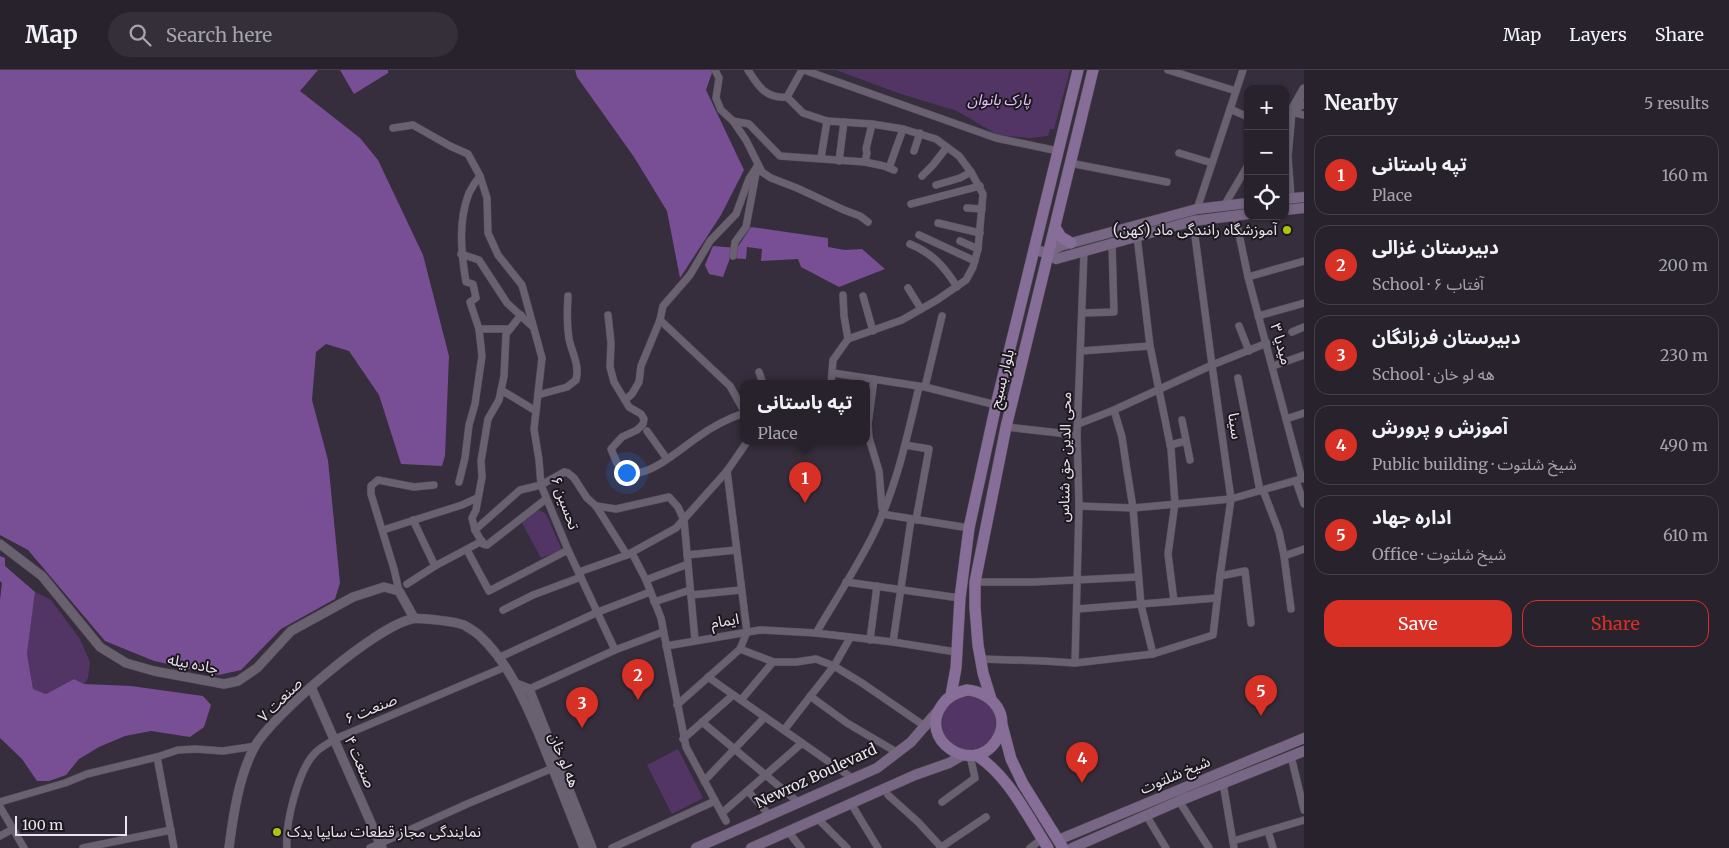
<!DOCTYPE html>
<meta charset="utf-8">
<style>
:root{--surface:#28222d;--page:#342f39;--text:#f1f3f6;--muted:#a5a4aa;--line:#443f49;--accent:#d93025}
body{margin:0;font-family:Merriweather,"Noto Sans Arabic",serif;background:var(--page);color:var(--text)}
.controls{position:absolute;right:15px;top:15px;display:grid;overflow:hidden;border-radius:10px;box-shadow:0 1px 4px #0004}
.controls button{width:45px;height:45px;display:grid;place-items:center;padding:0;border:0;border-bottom:1px solid var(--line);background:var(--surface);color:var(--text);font:25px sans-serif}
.scale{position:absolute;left:15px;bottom:12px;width:112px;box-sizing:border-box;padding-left:5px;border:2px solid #e9e4ed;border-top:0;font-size:14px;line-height:18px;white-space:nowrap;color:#e9e4ed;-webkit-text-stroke:4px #1c181e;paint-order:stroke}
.you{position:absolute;left:626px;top:402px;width:18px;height:18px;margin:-12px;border:4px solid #fff;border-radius:50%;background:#1a73e8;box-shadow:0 0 0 8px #1a73e833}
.badge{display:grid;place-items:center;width:32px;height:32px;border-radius:50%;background:var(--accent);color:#fff;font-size:16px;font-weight:700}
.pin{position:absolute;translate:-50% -41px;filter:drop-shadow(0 1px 2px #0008)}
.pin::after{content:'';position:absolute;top:26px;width:18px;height:15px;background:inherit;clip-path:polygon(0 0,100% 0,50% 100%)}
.popup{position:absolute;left:740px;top:310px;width:130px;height:65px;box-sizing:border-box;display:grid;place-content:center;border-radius:10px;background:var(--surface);filter:drop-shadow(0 1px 4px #0005);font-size:16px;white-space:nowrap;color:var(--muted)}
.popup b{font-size:19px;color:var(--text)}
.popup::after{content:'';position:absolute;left:50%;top:100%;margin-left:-10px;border:10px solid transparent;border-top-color:var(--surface)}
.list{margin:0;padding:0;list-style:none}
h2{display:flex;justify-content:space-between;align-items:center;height:65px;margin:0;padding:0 20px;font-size:21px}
h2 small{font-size:16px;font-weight:400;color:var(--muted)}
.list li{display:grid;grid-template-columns:32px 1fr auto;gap:15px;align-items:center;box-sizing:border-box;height:80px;margin:0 10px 10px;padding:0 10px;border:1px solid var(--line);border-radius:15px}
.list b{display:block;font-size:19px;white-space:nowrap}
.list p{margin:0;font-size:16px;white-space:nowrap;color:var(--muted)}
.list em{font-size:16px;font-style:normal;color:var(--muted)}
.actions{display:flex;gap:10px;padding:15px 20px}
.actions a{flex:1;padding:11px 0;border:1px solid var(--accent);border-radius:15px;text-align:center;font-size:18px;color:var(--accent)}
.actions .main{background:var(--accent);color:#fff}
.icon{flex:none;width:28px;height:28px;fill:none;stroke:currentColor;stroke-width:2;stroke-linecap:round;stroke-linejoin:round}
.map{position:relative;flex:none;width:1304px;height:778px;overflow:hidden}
header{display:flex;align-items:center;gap:30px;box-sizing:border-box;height:70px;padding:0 25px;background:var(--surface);border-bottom:1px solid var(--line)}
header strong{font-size:24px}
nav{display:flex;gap:28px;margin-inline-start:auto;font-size:18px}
.search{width:350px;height:45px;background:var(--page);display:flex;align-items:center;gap:12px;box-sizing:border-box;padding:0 18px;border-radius:28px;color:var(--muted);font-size:19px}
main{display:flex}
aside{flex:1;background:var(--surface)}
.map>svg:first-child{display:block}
.green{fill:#523565}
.forest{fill:#784e94}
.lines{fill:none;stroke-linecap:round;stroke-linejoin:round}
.minor-casing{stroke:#534c58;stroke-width:8}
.tertiary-casing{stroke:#534c58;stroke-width:10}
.secondary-casing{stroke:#534c58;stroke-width:11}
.primary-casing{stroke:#534c58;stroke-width:12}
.minor{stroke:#696070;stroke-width:7}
.tertiary{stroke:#696070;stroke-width:9}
.secondary{stroke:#786784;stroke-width:10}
.primary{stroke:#866e98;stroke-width:11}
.poi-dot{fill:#adc60d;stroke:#1c181e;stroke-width:2}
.labels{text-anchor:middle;stroke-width:4;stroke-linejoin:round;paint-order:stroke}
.park-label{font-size:15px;font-style:italic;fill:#e4c2fd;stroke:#1c181e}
.poi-label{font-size:15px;fill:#e9e4ed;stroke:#1c181e;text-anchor:end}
.street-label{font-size:15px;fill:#e9e4ed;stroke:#1c181e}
</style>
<header>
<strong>Map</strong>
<div class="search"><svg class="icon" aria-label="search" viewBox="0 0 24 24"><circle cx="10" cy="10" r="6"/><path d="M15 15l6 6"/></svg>Search here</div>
<nav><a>Map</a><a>Layers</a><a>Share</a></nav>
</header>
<main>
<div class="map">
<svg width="1304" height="778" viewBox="0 0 1304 778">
<rect width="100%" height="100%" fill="#362e3c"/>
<g class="green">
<polygon points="836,0 1070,0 1054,59 1050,59 1048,66 1030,68 998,65 957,41 898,23"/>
<polygon points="539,440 546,444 562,480 541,488 521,451"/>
<polygon points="35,522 51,530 80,569 90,592 88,608 84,614 74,609 46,624 33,619 27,584"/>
<circle cx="969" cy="653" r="27"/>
<polygon points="678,679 703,728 672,744 647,695"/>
</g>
<g class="forest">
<polygon points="0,0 318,0 300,21 360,68 378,90 423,185 449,286 445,386 442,396 401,394 379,325 349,281 326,274 316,282 312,330 328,390 340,513 335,529 281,559 241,600 219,605 154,591 105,571 28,480 0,465"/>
<polygon points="340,0 388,0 388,3 354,24"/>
<polygon points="575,0 713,0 706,20 744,100 721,145 680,208 667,141 634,87 577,7"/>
<polygon points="751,157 828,168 828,177 845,180 862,179 885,199 839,217 801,197 798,189 761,191 762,179 747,177 746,189 730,188 723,207 709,204 705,195 713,176 737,178"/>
<polygon points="0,486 5,488 5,496 35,522 27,584 33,619 46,624 74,609 84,614 131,616 203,626 211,635 204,657 190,667 151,661 125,666 99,677 79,689 66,705 49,711 37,711 22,689 0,668 0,530 2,513 0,511"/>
</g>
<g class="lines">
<g class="minor-casing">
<g id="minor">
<polyline points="715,0 719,8 716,28 721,40 733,51 746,70 762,102 771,108 797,118 844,140 860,146 868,152"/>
<path d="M748,0C758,16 766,29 787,27L802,0"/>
<polyline points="804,0 996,68 1058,81"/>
<polyline points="1168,0 1236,21"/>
<polyline points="787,27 803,43 827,51 872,54 903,59 936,69 959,86 971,102 983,124 978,179 973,197 966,210 937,230 902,250 848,269 833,290 831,314"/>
<polyline points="1230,39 1248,47"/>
<polyline points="1291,42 1304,45"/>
<polyline points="1285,46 1304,34"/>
<polyline points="733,51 749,54 780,86 865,92 884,96 894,100"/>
<path d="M393,58L413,55L450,76L468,84L480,106C476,111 472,117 469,123C458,151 461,182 466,212L473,214L476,228L470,232L479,259L482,286L475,334L469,355L465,388L459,412"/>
<polyline points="914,81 920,63"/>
<polyline points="1179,83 1212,93"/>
<polyline points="821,88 827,51"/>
<polyline points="839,91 844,52"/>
<polyline points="865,92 867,83 866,79 872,54"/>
<polyline points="1070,93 1167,112"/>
<polyline points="889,98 903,59"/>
<polyline points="480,106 487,128 488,163 498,185 522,215 542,288 534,359 539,390 541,415 568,480 615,580"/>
<polyline points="922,106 933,95 947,77"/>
<polyline points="936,115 960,108 971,102"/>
<polyline points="911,134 980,116"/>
<polyline points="1224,136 1248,95"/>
<polyline points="967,138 982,139"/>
<polyline points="1197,139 1243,0"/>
<polyline points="1235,145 1248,207 1302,409"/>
<polyline points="938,153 980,163"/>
<polyline points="919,165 975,191"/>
<polyline points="1137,166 1150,276 1171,379 1175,433 1168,484 1174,531"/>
<polyline points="960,171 978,179"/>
<path d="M910,174C932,183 945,197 957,217"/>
<polyline points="461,184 479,190 507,233 533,257"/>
<polyline points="733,186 735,172 746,157 757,98"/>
<polyline points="1248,207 1304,191"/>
<polyline points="908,218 921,239"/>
<polyline points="843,225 844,246 848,269"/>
<polyline points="863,226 873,261"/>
<polyline points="1083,243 1114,242 1112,174"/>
<polyline points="521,245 506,264 504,306 499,330 488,349 481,391 482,407 476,440 472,448 475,460 483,474 487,475 546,429"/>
<path d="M608,245L611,273L610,297L614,312L629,337L641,344L644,349L643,354L637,360L622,367L611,379L617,393L622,401C626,401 630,403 634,403C653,404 683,377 698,367C713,356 727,349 744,343"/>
<polyline points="1258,246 1304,233"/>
<polyline points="660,250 730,316 744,341"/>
<polyline points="1239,256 1249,281"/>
<polyline points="479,259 510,259"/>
<polyline points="1292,262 1304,257"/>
<polyline points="1081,281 1150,276"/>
<polyline points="1273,296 1304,285"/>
<polyline points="759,302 763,314"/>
<polyline points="833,303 925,317 996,335"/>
<polyline points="1238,308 1260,421"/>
<polyline points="874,309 868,354 869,368 879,401 882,438"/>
<polyline points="925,317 942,246"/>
<polyline points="501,320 536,341"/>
<path d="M538,325L567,317L576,310C580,295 572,283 569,269C567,255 567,240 568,226"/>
<polyline points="625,330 632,324 639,312 641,296 660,250 663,236 690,205 710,171 736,144 749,109 758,95"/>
<polyline points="1114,340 1122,367 1126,394 1133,438 1141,535 1153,584"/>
<polyline points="1286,349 1304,343"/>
<polyline points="1182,350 1190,390"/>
<polyline points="1078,354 1114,340 1212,295 1267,273"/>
<polyline points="1006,357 1077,365"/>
<polyline points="647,361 667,389"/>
<polyline points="905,375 929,379 916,450"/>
<polyline points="1170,375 1186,371"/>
<polyline points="1296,411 1304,434"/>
<polyline points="1263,420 1279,462 1284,486 1291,539"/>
<polyline points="596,436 616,439 669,427 678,437 684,450 695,570"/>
<polyline points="1079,436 1133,438 1231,429 1304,408"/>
<polyline points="882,444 969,458"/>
<polyline points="413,450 435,496"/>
<polyline points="383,460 462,435 477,428"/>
<polyline points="475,460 520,420 541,415 564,402 568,403 574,408 587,428 596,436 627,485"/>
<polyline points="467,480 489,521 568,480"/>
<polyline points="632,483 646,510 661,548 686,677 726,751"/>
<polyline points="687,485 736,480"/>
<polyline points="1284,486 1304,479"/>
<polyline points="579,502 627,485 676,458 727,401 747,372"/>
<polyline points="1220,506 1245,501 1251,553"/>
<polyline points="646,510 688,494"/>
<polyline points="846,512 960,528"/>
<polyline points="975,512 1033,512 1138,507"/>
<polyline points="407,514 435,496 482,471"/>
<polyline points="399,521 394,499 371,424 371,416 378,410 414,417 434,415"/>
<polyline points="691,525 741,520"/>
<polyline points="654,532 690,520"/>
<polyline points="1077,539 1217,528"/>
<polyline points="503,540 533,525 581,507"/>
<path d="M816,563C835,531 855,500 872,467C896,420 907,367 919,317"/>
<polyline points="870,570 877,516"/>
<polyline points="893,572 911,450"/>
<polyline points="666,576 760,560 816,563 893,572 956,582"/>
<polyline points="740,579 774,592 796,592 816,589 834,596 862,613 926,657"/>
<polyline points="498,588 598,542 650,522"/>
<polyline points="981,589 1044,591 1075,593 1153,584 1213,565 1220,506 1231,429 1212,295 1193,151"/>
<polyline points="1075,593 1079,436 1077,365 1084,182"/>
<polyline points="708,607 852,708"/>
<polyline points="525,621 615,580 663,562"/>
<polyline points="810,626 847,653 898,683"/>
<polyline points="741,630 773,592"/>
<polyline points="677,635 740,579 747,562 727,401"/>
<polyline points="702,652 798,732"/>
<polyline points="784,660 834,596 850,568"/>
<polyline points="683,669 733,625"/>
<polyline points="1291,686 1304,740"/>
<polyline points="157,687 174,778"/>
<polyline points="704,711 765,647"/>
<polyline points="1223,713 1234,778"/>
<polyline points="748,721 769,745"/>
<polyline points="888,725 918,752 942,778"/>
<polyline points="1179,731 1209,778"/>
<polyline points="0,732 65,713 87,704 157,687 178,680 195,679 223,681 256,676"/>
<polyline points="942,732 975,708 970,686"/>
<polyline points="852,735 878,778"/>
<polyline points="0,737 24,778"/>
<polyline points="722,743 802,673"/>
<polyline points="1146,745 1166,778"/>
<polyline points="819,750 847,778"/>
<polyline points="1268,761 1273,778"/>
<polyline points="791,765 801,778"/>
<polyline points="0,766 13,759"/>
<polyline points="1233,771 1304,750"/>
<polyline points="83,778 171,760"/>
<path d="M287,778C285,754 298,699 316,682C321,677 329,673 335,669L505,597"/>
<polyline points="370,778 467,734 553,698"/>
<polyline points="612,778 715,731"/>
<polyline points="940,778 986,747"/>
<polyline points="1030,778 1042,769"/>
</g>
</g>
<g class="tertiary-casing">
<g id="tertiary">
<polyline points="1290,128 1287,86 1291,42 1304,19"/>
<polyline points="0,474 42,506 100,577 126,593 154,601 224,614 238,611 257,598 291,561 353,527 384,517 399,521 414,548"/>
<polyline points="516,614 529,619 592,778"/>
<polyline points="311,617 382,778"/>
<path d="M229,778C233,746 239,705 255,676C274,644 376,556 412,549C420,547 457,552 464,555C469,558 476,562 480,566C508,592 523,628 538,662C554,701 569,740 584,778"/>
</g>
</g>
<g class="secondary-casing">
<g id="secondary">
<polyline points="1285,129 1304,127"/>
<polyline points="1285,140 1304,138"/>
<polyline points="1034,180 1048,183 1056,189 1193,151 1248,144"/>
<polyline points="1048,183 1060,176 1197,139 1248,133"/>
<polyline points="1058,770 1304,668"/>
<polyline points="696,778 877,698 911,672 936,643"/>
<polyline points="751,778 915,705 949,693 963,685"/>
<polyline points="1072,778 1179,731 1304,681"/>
</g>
</g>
<g class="primary-casing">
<g id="primary">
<polyline points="1055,157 1061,167 1071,173"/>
<path d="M967,620C993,622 1012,647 996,671C972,707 917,669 942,635C948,626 957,622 967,620Z"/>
<polyline points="951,625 956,598 960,528 969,458 996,335 1078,0"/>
<polyline points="991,629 983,603 978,575 975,538 975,512 1006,357 1093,0"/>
<polyline points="1002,655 1011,689 1023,714 1063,778"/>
<path d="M976,685C1009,706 1027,746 1048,778"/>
</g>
</g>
<use href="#minor" class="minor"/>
<use href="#tertiary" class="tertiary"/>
<use href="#secondary" class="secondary"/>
<use href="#primary" class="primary"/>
</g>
<g class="poi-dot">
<circle cx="1287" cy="160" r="5"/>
<circle cx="277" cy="762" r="5"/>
</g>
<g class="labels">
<g class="park-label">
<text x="999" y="35">پارک بانوان</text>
</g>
<g class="poi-label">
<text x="1277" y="165">آموزشگاه رانندگی ماد (کهن)</text>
<text x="287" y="767" text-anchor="start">نمایندگی مجاز قطعات سایپا یدک</text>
</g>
<g class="street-label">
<text transform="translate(1281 274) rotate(74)" y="5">میدیا ۳</text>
<text transform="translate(1002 309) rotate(-76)" y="5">بلوار بسیج</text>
<text transform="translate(1235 356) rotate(82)" y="5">سینا</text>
<text transform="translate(1065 387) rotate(-89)" y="5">محی الدین حق شناس</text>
<text transform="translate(565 433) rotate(70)" y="5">تحسین ۶</text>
<text transform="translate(725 551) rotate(-9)" y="5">ایمام</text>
<text transform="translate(193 594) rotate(11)" y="5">جاده بیله</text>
<text transform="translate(280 630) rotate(-45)" y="5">صنعت ۷</text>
<text transform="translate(371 639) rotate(-23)" y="5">صنعت ۶</text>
<text transform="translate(564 690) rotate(68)" y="5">هه لو خان</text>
<text transform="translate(360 692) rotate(66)" y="5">صنعت ۴</text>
<text transform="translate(1175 705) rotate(-23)" y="5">شیخ شلتوت</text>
<text transform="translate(816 706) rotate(-25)" y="5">Newroz Boulevard</text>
</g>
</g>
</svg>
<div class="controls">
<button>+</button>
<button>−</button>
<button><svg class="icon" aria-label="locate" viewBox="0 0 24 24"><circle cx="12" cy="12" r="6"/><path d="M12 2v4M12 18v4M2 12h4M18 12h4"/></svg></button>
</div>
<div class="scale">100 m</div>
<div class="you"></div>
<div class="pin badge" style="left:805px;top:433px">1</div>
<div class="popup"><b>تپه باستانی</b>Place</div>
<div class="pin badge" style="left:638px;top:630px">2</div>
<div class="pin badge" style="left:582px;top:658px">3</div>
<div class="pin badge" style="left:1082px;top:713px">4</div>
<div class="pin badge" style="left:1261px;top:646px">5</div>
</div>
<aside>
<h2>Nearby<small>5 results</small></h2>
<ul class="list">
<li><span class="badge">1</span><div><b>تپه باستانی</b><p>Place</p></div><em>160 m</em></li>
<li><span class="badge">2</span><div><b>دبیرستان غزالی</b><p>School · آفتاب ۶</p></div><em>200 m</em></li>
<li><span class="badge">3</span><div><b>دبیرستان فرزانگان</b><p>School · هه لو خان</p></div><em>230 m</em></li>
<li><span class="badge">4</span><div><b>آموزش و پرورش</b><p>Public building · شیخ شلتوت</p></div><em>490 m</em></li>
<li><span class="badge">5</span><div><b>اداره جهاد</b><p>Office · شیخ شلتوت</p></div><em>610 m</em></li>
</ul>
<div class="actions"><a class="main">Save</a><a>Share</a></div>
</aside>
</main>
